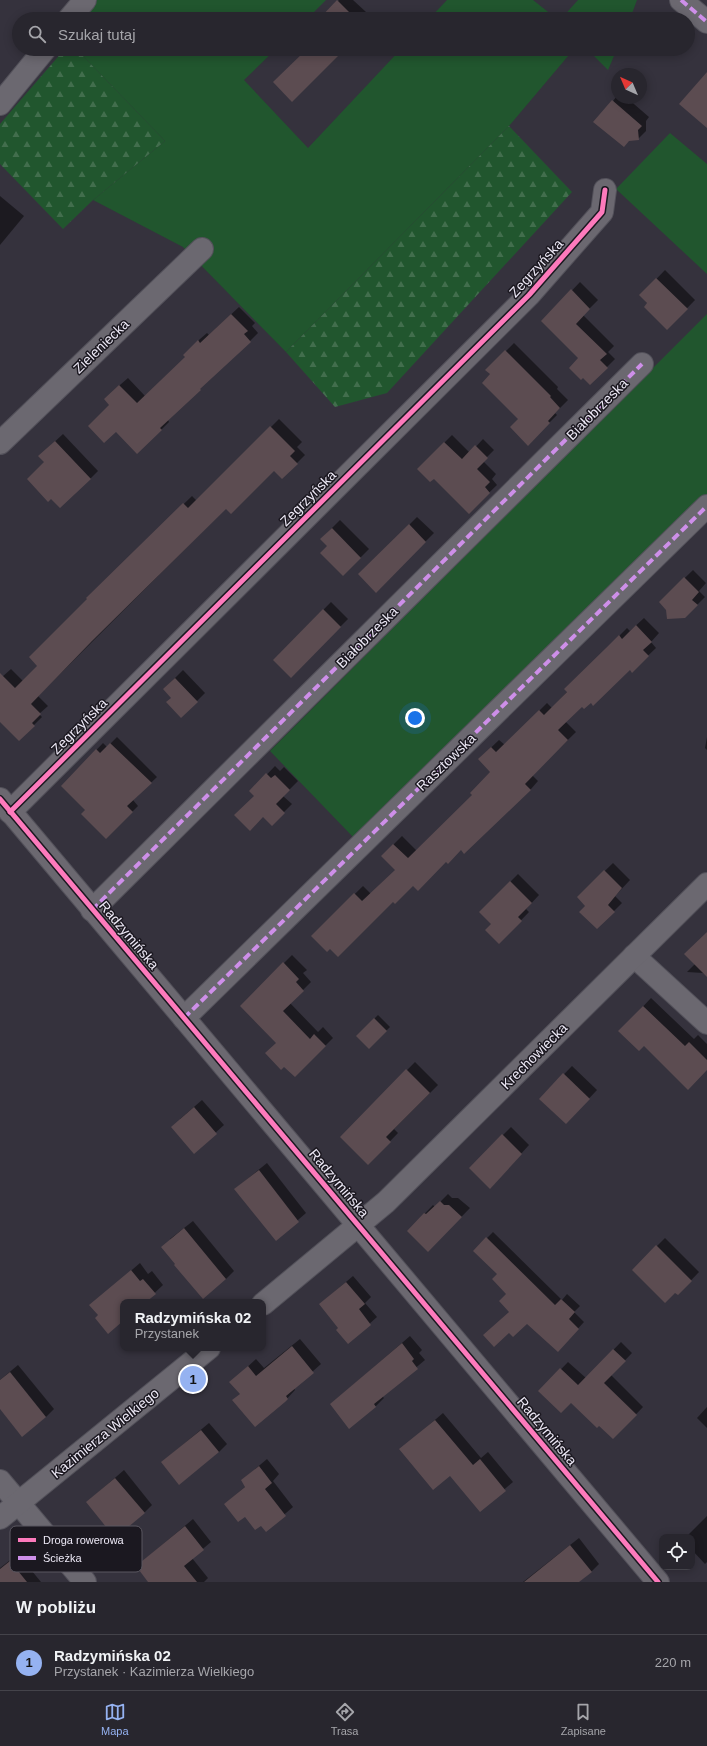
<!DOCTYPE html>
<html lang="pl">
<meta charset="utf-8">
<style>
:root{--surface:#28262e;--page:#34323a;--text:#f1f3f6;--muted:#a5a5aa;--line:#44434a;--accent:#95b2f1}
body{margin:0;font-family:Arial,sans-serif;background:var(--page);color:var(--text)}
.controls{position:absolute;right:12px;bottom:12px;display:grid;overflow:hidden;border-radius:8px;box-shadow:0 2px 10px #0003}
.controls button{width:36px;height:36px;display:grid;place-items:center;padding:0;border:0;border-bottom:1px solid var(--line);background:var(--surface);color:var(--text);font:20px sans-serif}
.compass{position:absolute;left:611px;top:68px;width:36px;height:36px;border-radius:50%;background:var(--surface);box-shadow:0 2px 10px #0003;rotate:316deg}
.you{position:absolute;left:415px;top:718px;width:14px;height:14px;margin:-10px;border:3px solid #fff;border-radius:50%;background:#1a73e8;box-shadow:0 0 0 6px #1a73e833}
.badge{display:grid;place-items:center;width:26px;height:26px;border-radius:50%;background:var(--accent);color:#111;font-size:13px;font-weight:700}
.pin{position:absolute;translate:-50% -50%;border:2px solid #fff;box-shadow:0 1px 4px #0006}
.popup{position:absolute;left:120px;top:1299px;width:146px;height:52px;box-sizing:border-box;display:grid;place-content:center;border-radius:8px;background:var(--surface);filter:drop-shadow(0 1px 3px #0005);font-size:13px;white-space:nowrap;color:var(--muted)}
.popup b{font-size:15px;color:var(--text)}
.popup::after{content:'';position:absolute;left:50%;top:100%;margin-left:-8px;border:8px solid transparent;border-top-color:var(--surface)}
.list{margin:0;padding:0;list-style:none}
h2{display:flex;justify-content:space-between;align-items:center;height:52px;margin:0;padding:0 16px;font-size:17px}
h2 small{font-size:13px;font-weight:400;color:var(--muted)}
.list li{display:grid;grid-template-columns:26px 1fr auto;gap:12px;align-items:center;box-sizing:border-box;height:56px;padding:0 16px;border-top:1px solid var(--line)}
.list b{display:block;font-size:15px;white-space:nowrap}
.list p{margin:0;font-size:13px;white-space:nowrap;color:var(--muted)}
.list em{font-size:13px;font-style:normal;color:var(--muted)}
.icon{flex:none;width:22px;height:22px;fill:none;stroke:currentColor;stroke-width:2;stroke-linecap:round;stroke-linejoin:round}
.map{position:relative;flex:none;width:707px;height:1582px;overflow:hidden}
.search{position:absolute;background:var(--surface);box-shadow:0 2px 10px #0003;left:12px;right:12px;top:12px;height:44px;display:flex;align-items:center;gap:10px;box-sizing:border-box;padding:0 14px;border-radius:22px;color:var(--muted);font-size:15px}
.sheet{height:108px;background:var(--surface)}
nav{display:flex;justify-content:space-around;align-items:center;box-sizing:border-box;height:56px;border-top:1px solid var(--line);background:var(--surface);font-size:11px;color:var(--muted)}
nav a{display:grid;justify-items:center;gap:2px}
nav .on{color:var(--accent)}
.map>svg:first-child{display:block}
.grass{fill:#21562e}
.forest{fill:url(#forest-firs)}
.shadow{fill:#0007}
.building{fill:#5c4c51}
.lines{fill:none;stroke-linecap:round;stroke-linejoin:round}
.minor-casing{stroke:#53515a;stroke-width:24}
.minor{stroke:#6b6870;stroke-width:22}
.quiet{stroke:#ce8fe9;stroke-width:4;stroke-dasharray:8 4;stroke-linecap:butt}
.cycleway-casing{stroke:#1b1820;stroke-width:8}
.cycleway{stroke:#fd7abc;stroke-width:5}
.labels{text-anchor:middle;stroke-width:3;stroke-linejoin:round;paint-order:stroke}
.street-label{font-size:14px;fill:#ede9f6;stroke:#1b1820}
.key{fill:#1b1820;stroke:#5a5760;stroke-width:1}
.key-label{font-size:11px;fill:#ede9f6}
</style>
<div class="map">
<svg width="707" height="1582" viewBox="0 0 707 1582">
<defs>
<pattern id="forest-firs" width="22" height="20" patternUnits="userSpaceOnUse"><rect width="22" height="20" fill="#21562e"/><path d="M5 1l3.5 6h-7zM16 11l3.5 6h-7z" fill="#426e4d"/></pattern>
</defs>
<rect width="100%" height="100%" fill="#35323d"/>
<g class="grass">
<polygon points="77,0 326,0 307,19 65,19"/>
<polygon points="447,0 533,0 557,19 429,19"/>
<polygon points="578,0 637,0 630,19 561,19"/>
<polygon points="63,49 276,49 244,80 308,148 401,49 574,49 509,126 286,352 183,247 93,200 165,141 81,54 63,51"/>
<polygon points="587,49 617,49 608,70"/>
<polygon points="670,133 707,164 707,274 616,189"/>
<polygon points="707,314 707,496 354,838 270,751"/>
</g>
<g class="forest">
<polygon points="63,51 81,54 165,141 93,200 63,229 0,164 0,124"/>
<polygon points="509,126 572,192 387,393 335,407 286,352"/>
</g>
<g class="shadow">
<polygon points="339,0 353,0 366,12 359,19 321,19"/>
<polygon points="617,96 617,98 627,98 649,117 646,121 646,131 638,139 613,101"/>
<polygon points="0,196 24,216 0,245"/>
<polygon points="665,270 695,300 667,329 641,295"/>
<polygon points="580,282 598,300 583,315 614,346 608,352 615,359 590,384 580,358 543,321"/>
<polygon points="239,307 255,323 252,326 258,333 232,359 231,357 168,420 169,422 161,430 111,405 113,391 128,378 145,396 186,357 184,355 200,339 207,333 209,335"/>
<polygon points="514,343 558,387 557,389 568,400 555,413 557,415 528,444 519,419 492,374 487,370"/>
<polygon points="279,419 302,442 297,447 305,455 282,478 274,470 226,508 38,696 48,706 39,714 42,717 19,740 0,720 0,675 2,677 11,669 23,681 39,666 88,599 87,598 192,496 197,501"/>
<polygon points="63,434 98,471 90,479 46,462 48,448"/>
<polygon points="452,435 470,453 483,439 494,450 483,461 496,474 492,479 497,485 469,512 434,477 418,469"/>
<polygon points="417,517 434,533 376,591 360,574"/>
<polygon points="340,520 369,549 343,575 328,546 321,539"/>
<polygon points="693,570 706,583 699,591 705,597 685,617 667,610 660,602"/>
<polygon points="331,602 348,619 291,676 274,660"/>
<polygon points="644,618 659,633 651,642 656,648 632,671 630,669 591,702 582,705 565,721 576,732 532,775 538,781 531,789 464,852 461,849 330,947 312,936 363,886 371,894 396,870 382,856 402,836 417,851 473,795 492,772 479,759 499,740 505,745 547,703 552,708 615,640 627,628 630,631"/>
<polygon points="183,670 205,693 197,701 172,698 164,689"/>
<polygon points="117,737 157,777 133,800 138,806 106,838 86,810 62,786 103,743 107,747"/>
<polygon points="707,737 707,750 705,748"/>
<polygon points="275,766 280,771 284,767 298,781 283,796 292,804 272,824 255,796 251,791"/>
<polygon points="613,863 630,880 615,896 622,903 597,928 586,905 578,897"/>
<polygon points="518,874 539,895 526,909 529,912 499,943 492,924 480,912"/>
<polygon points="707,933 707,976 703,973 687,972 695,964"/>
<polygon points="292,955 307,970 303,973 311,982 290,1003 318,1032 323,1027 333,1038 295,1076 277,1043 241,1006"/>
<polygon points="651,998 694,1039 698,1035 707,1044 707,1069 644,1045 620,1031"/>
<polygon points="378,1015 390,1027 369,1048 357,1036"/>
<polygon points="415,1062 438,1085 394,1129 398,1133 368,1164 341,1137"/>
<polygon points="572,1066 597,1090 566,1123 540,1099"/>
<polygon points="202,1100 224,1125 194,1152 180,1119"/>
<polygon points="511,1127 529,1145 490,1188 470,1168"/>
<polygon points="267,1163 306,1213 276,1239 235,1189"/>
<polygon points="448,1194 452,1198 458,1198 470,1208 428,1251 408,1231 433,1205 435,1207"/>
<polygon points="193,1221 234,1271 226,1279 176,1264 170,1239"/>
<polygon points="493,1232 562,1300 567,1294 580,1306 574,1312 584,1322 563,1345 510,1311 508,1294 498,1274 487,1238"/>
<polygon points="665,1238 699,1272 678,1294 633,1270"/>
<polygon points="140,1263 148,1274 152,1271 163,1285 145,1302 123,1302 123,1320 99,1315 91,1305"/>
<polygon points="353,1276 371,1297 365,1303 377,1317 348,1343 339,1328 320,1304"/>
<polygon points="410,1336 422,1350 419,1353 425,1360 382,1396 384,1398 376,1406 331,1404"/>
<polygon points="300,1339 321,1364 294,1388 295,1390 284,1402 241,1393 231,1382 256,1359 264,1368"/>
<polygon points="621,1342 632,1353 611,1375 643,1407 613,1438 571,1401 540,1391 568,1362 586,1378"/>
<polygon points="18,1365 54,1409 46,1417 0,1408 0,1380"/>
<polygon points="707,1407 707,1428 697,1418"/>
<polygon points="443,1413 481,1458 488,1452 513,1482 480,1510 450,1475 401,1449"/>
<polygon points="209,1423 227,1444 219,1452 162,1462"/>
<polygon points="267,1459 279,1474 273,1481 293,1507 266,1530 261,1524 225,1504 246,1486 242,1480"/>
<polygon points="124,1470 152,1505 144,1513 87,1502"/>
<polygon points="707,1516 707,1562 705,1564 692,1550 692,1537 686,1537"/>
<polygon points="193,1519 211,1542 192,1558 208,1578 204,1582 150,1582 137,1566"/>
<polygon points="579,1538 599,1564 591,1572 578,1582 523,1582"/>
<polygon points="18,1554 41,1582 0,1582 0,1568"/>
</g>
<g class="building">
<polygon points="337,0 356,19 319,19"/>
<polygon points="307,49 345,49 292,102 273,82"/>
<polygon points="707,72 707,128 679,104"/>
<polygon points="612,100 642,126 638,130 639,140 629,141 624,147 593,122"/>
<polygon points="656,278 688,309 667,330 644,307 647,303 639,295"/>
<polygon points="571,289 590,309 576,324 607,354 600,360 608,368 590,385 583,378 581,380 569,368 578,358 541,321"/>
<polygon points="231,314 248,331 244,334 251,342 200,389 201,390 160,428 162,430 137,454 116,432 104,443 88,426 109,405 104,399 119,385 137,403 185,357 183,355 198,340 200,343"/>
<polygon points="505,350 551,396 550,397 560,408 548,421 550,423 528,446 510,427 518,419 482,383 490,374 485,370"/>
<polygon points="270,426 295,451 290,456 298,464 282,479 274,471 231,514 226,509 92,641 31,704 41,714 32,723 35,726 19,741 0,722 0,673 15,688 37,666 29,657 87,599 86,598 183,503 188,508"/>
<polygon points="55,441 91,479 60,508 51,499 48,502 27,479 44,462 38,456"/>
<polygon points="444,442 462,459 475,445 488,458 477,469 490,482 485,487 490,493 469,514 434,479 430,482 417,469"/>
<polygon points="409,524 426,542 376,593 358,574"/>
<polygon points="332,528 361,558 343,576 320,553 327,546 320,539"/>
<polygon points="684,577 699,592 692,600 698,605 685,618 667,619 666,610 659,602"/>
<polygon points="323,609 341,627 291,678 273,660"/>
<polygon points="636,625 652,642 643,650 649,656 632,673 630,670 593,706 591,703 584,709 582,707 558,730 568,740 525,784 531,790 464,854 461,850 448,864 446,862 418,891 413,886 395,904 393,902 338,957 330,949 327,952 311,936 354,893 362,901 395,870 381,856 393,844 408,858 472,795 470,793 490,772 478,759 491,747 496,752 539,710 544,715 567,692 564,689 606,648 619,635 622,639"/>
<polygon points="175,678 198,702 181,718 166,702 171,698 163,689"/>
<polygon points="110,743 152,783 127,806 133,812 106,839 81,814 85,810 61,786 96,749 100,753"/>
<polygon points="266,773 271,778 275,775 290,790 276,804 285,813 272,826 263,817 250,831 234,815 254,796 249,791"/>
<polygon points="604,870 622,888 608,905 615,912 597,929 579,912 585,906 577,897"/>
<polygon points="510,881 532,903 518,917 522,921 499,944 485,930 491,924 479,912"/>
<polygon points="707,932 707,977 684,954"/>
<polygon points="283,962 299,979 296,982 304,991 283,1011 310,1039 314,1034 326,1046 295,1077 284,1067 281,1070 265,1053 276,1043 240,1006"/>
<polygon points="643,1006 685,1046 689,1042 707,1060 707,1070 688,1090 644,1046 639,1051 618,1031"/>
<polygon points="374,1018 387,1031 369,1049 356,1036"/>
<polygon points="406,1069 430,1093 386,1137 391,1142 368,1165 340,1137"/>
<polygon points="563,1073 590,1099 566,1124 539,1099"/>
<polygon points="194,1107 217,1134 194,1154 171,1127"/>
<polygon points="502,1134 522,1154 490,1189 469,1168"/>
<polygon points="259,1170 299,1222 276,1241 234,1189"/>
<polygon points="440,1201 444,1205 449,1205 462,1217 428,1252 407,1231 424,1213 426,1214"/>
<polygon points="184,1228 226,1279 203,1299 174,1265 175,1264 161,1247"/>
<polygon points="486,1237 555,1305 561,1299 575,1312 569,1319 579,1329 558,1352 527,1324 513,1337 509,1333 494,1347 483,1335 509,1312 499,1301 506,1294 492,1279 497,1274 473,1251"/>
<polygon points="656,1245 692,1281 678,1295 675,1293 665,1303 632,1270"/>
<polygon points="131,1270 140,1281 143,1279 156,1294 146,1302 123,1302 123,1321 108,1334 95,1318 98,1315 89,1305"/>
<polygon points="346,1282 365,1304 359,1309 371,1325 348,1344 336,1330 338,1328 319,1304"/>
<polygon points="402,1343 414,1359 412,1361 418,1369 374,1404 376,1407 349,1429 330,1404"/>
<polygon points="292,1346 314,1373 286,1396 288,1399 285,1402 255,1427 232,1400 240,1394 229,1382 248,1366 256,1376"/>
<polygon points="613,1349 626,1361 604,1383 637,1415 613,1439 599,1426 597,1428 571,1403 561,1413 538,1391 560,1368 578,1385"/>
<polygon points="10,1372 46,1417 22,1437 0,1409 0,1380"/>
<polygon points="435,1420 473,1465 480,1459 506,1491 480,1512 450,1476 433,1490 399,1449"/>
<polygon points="201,1430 219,1452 179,1485 161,1462"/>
<polygon points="259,1466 272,1483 265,1489 286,1516 266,1532 261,1526 255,1530 245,1517 238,1522 224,1504 245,1487 241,1480"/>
<polygon points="115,1478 145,1513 115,1538 86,1502"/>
<polygon points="185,1526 204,1550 184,1566 197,1582 148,1582 136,1566"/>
<polygon points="570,1545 592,1572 579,1582 524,1582"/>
<polygon points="10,1561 27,1582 0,1582 0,1569"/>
</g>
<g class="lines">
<g class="minor-casing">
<g id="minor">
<polyline points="681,0 707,22"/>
<polyline points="69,19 85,0"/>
<polyline points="0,104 45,49"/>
<polyline points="0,443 202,249"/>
<polyline points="0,799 658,1582"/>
<polyline points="10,812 529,295 602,212 605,190"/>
<polyline points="92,910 642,364"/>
<polyline points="634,956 707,1023"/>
<polyline points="184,1018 707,506"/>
<polyline points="263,1304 386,1202 707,884"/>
<polyline points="0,1481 85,1582"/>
<polyline points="0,1518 209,1348"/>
</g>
</g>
<use href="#minor" class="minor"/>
<g class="quiet">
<polyline points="681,0 707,22"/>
<polyline points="92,910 642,364"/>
<polyline points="184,1018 707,506"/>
</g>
<g class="cycleway-casing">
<g id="cycleway">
<polyline points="0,799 658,1582"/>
<polyline points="10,812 529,295 602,212 605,190"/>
</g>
</g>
<use href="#cycleway" class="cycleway"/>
</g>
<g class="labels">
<g class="street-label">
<text transform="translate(536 268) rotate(-48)" y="5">Zegrzyńska</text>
<text transform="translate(101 346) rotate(-44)" y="5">Zieleniecka</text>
<text transform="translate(597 409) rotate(-45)" y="5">Białobrzeska</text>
<text transform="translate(308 498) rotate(-45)" y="5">Zegrzyńska</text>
<text transform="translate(367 637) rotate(-45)" y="5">Białobrzeska</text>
<text transform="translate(79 726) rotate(-45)" y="5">Zegrzyńska</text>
<text transform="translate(446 762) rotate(-44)" y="5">Rasztowska</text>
<text transform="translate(129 935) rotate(50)" y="5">Radzymińska</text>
<text transform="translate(534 1056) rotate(-45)" y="5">Krechowiecka</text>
<text transform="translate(339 1183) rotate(50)" y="5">Radzymińska</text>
<text transform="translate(547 1431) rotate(50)" y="5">Radzymińska</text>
<text transform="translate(105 1433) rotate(-39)" y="5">Kazimierza Wielkiego</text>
</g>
</g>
<rect x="10" y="1526" width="132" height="46" rx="6" class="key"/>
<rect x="18" y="1538" width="18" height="4" fill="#fd7abc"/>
<rect x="18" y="1556" width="18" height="4" fill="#ce8fe9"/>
<g class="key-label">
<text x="43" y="1544">Droga rowerowa</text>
<text x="43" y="1562">Ścieżka</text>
</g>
</svg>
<div class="controls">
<button><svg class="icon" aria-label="locate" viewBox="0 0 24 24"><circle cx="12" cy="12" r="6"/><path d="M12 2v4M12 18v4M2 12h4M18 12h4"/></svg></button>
</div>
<svg class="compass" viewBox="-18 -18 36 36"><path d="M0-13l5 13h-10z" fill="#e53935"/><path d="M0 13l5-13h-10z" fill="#a5a5aa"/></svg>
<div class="you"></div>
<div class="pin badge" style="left:193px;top:1379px">1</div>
<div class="popup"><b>Radzymińska 02</b>Przystanek</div>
<div class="search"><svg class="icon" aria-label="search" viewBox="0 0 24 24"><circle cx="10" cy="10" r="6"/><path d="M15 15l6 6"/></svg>Szukaj tutaj</div>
</div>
<section class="sheet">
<h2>W pobliżu<small></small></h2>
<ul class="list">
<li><span class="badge">1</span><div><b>Radzymińska 02</b><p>Przystanek · Kazimierza Wielkiego</p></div><em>220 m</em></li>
</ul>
</section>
<nav>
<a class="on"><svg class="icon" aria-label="map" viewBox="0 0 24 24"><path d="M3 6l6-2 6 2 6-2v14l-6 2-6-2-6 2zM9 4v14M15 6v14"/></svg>Mapa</a>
<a><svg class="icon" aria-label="directions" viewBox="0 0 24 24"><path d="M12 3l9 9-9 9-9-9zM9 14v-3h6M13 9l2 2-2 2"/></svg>Trasa</a>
<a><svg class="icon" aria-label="saved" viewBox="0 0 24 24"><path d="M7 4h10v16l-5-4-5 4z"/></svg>Zapisane</a>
</nav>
